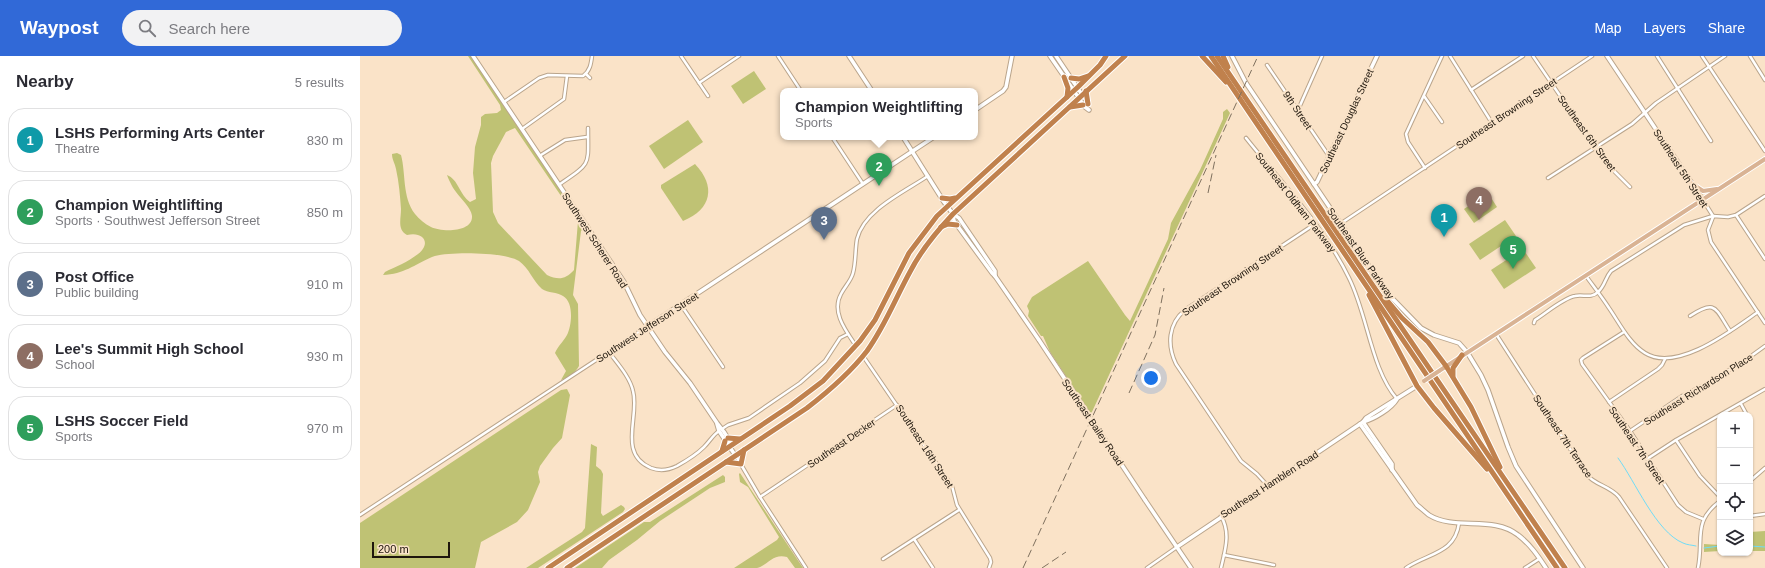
<!DOCTYPE html>
<meta charset="utf-8">
<style>
:root{--surface:#fff;--page:#f2f2f3;--text:#2b2b33;--muted:#7c7c81;--line:#e1e1e2;--accent:#3169d7}
body{margin:0;font-family:Helvetica,sans-serif;background:var(--page);color:var(--text)}
.controls{position:absolute;right:12px;bottom:12px;display:grid;overflow:hidden;border-radius:8px;box-shadow:0 1px 3px #0004}
.controls button{width:36px;height:36px;display:grid;place-items:center;padding:0;border:0;border-bottom:1px solid var(--line);background:var(--surface);color:var(--text);font:20px sans-serif}
.scale{position:absolute;left:12px;bottom:10px;width:78px;box-sizing:border-box;padding-left:4px;border:2px solid #1e160c;border-top:0;font-size:11px;line-height:14px;white-space:nowrap;color:#1e160c;-webkit-text-stroke:3px #fae3c8;paint-order:stroke}
.you{position:absolute;left:791px;top:322px;width:14px;height:14px;margin:-10px;border:3px solid #fff;border-radius:50%;background:#1a73e8;box-shadow:0 0 0 6px #1a73e833}
.badge{display:grid;place-items:center;width:26px;height:26px;border-radius:50%;background:var(--accent);color:#fff;font-size:13px;font-weight:700}
.pin{position:absolute;translate:-50% -33px;filter:drop-shadow(0 1px 2px #0008)}
.pin::after{content:'';position:absolute;top:21px;width:14px;height:12px;background:inherit;clip-path:polygon(0 0,100% 0,50% 100%)}
.popup{position:absolute;left:420px;top:32px;width:198px;height:52px;box-sizing:border-box;display:grid;place-content:center;border-radius:8px;background:var(--surface);filter:drop-shadow(0 1px 3px #0005);font-size:13px;white-space:nowrap;color:var(--muted)}
.popup b{font-size:15px;color:var(--text)}
.popup::after{content:'';position:absolute;left:50%;top:100%;margin-left:-8px;border:8px solid transparent;border-top-color:var(--surface)}
.list{margin:0;padding:0;list-style:none}
h2{display:flex;justify-content:space-between;align-items:center;height:52px;margin:0;padding:0 16px;font-size:17px}
h2 small{font-size:13px;font-weight:400;color:var(--muted)}
.list li{display:grid;grid-template-columns:26px 1fr auto;gap:12px;align-items:center;box-sizing:border-box;height:64px;margin:0 8px 8px;padding:0 8px;border:1px solid var(--line);border-radius:16px}
.list b{display:block;font-size:15px;white-space:nowrap}
.list p{margin:0;font-size:13px;white-space:nowrap;color:var(--muted)}
.list em{font-size:13px;font-style:normal;color:var(--muted)}
.icon{flex:none;width:22px;height:22px;fill:none;stroke:currentColor;stroke-width:2;stroke-linecap:round;stroke-linejoin:round}
.map{position:relative;flex:none;width:1405px;height:512px;overflow:hidden}
header{display:flex;align-items:center;gap:24px;box-sizing:border-box;height:56px;padding:0 20px;background:var(--accent);color:#fff}
header strong{font-size:19px}
nav{display:flex;gap:22px;margin-inline-start:auto;font-size:14px}
.search{width:280px;height:36px;background:var(--page);display:flex;align-items:center;gap:10px;box-sizing:border-box;padding:0 14px;border-radius:22px;color:var(--muted);font-size:15px}
main{display:flex}
aside{flex:1;background:var(--surface)}
.map>svg:first-child{display:block}
.green{fill:#bfc274;fill-rule:evenodd}
.lines{fill:none;stroke-linecap:round;stroke-linejoin:round}
.stream{stroke:#70dcf7;stroke-width:1}
.street-casing{stroke:#baa58c;stroke-width:4.5}
.secondary-casing{stroke:#baa58c;stroke-width:5.5}
.primary-casing{stroke:#fff;stroke-width:6}
.highway-casing{stroke:#fff;stroke-width:7}
.street{stroke:#fff;stroke-width:2.5}
.secondary{stroke:#fff;stroke-width:3.5}
.primary{stroke:#d9b394;stroke-width:4}
.highway{stroke:#c0814d;stroke-width:5}
.rail{stroke:#7e705e;stroke-width:1;stroke-dasharray:8 4;stroke-linecap:butt}
.secondary-bridge-casing{stroke:#baa58c;stroke-width:5.5;stroke-linecap:butt}
.primary-bridge-casing{stroke:#fff;stroke-width:6;stroke-linecap:butt}
.secondary-bridge{stroke:#fff;stroke-width:3.5}
.primary-bridge{stroke:#d9b394;stroke-width:4}
.labels{text-anchor:middle;stroke-width:4;stroke-linejoin:round;paint-order:stroke}
.street-label{font-size:10px;fill:#1e160c;stroke:#fae3c8}
</style>
<header>
<strong>Waypost</strong>
<div class="search"><svg class="icon" aria-label="search" viewBox="0 0 24 24"><circle cx="10" cy="10" r="6"/><path d="M15 15l6 6"/></svg>Search here</div>
<nav><a>Map</a><a>Layers</a><a>Share</a></nav>
</header>
<main>
<aside>
<h2>Nearby<small>5 results</small></h2>
<ul class="list">
<li><span class="badge" style="background:#0f9aa8">1</span><div><b>LSHS Performing Arts Center</b><p>Theatre</p></div><em>830 m</em></li>
<li><span class="badge" style="background:#2e9e5b">2</span><div><b>Champion Weightlifting</b><p>Sports · Southwest Jefferson Street</p></div><em>850 m</em></li>
<li><span class="badge" style="background:#5c6f8a">3</span><div><b>Post Office</b><p>Public building</p></div><em>910 m</em></li>
<li><span class="badge" style="background:#8d6e63">4</span><div><b>Lee's Summit High School</b><p>School</p></div><em>930 m</em></li>
<li><span class="badge" style="background:#2e9e5b">5</span><div><b>LSHS Soccer Field</b><p>Sports</p></div><em>970 m</em></li>
</ul>
</aside>
<div class="map">
<svg width="1405" height="512" viewBox="0 0 1405 512">
<rect width="100%" height="100%" fill="#fae3c8"/>
<g class="green">
<path d="M108,0H112L226,172L221,175L213,239L218,248L219,310C215,317 209,322 201,324L206,315L195,297C198,290 203,286 207,279C212,269 214,246 203,240C197,236 188,237 182,233C173,225 169,212 159,205C146,196 86,195 72,201C54,209 44,218 23,219L25,216C35,211 48,206 58,198C72,187 63,175 47,179C37,174 41,163 41,153C40,140 39,126 36,113C35,107 32,104 32,98L37,97L41,99C46,117 42,141 55,158C59,163 65,168 71,171C81,176 113,177 112,160C112,152 96,138 92,130C90,126 88,122 87,119C98,123 100,139 110,146L116,143L113,117L115,91L121,69V61L125,58L137,57L141,54L140,49ZM155,72L218,165L214,214C205,224 198,224 187,219L138,167L133,156L131,107L133,100L146,76Z"/>
<polygon points="394,15 406,33 383,48 371,30"/>
<polygon points="867,53 870,57 731,358 690,296 683,280 681,280 668,260 669,255 667,250 672,241 728,205 765,259 770,265 808,183 811,167 840,114 863,63 863,56"/>
<polygon points="328,64 343,86 304,113 289,90"/>
<path d="M335,108C356,130 352,153 323,165L301,132V129Z"/>
<polygon points="1128,137 1137,151 1114,167 1104,153"/>
<polygon points="1145,164 1156,180 1120,204 1109,188"/>
<polygon points="1163,193 1176,212 1144,233 1131,214"/>
<polygon points="207,333 210,339 202,382 193,392 180,410 178,416 180,426 168,454 157,466 121,486 115,512 0,512 0,467 201,334"/>
<polygon points="231,388 237,391 236,410 241,414 243,418 241,457 243,460 261,449 264,451 265,453 263,456 178,512 166,512 222,476 225,472"/>
<path d="M380,417L443,512H435L427,501C413,497 408,509 397,512C391,512 381,512 374,512L417,484L419,481L388,431L380,426L379,418Z"/>
<polygon points="363,419 365,421 365,426 350,432 300,465 277,484 249,504 242,512 215,512 284,466 290,466"/>
<polygon points="1405,475 1405,495 1390,495 1390,476"/>
<polygon points="1344,488 1360,489 1360,495 1344,496"/>
</g>
<g class="lines">
<g class="stream">
<path d="M1258,402C1275,425 1296,476 1323,487C1327,489 1332,489 1336,490"/>
<polyline points="1390,490 1405,491"/>
<polyline points="1344,492 1360,490"/>
</g>
<g class="street-casing">
<g id="street">
<polyline points="321,0 348,40"/>
<polyline points="418,0 441,35"/>
<polyline points="1090,0 1132,67"/>
<polyline points="1173,0 1235,91 1240,95 1253,114 1270,131"/>
<polyline points="1297,0 1351,85"/>
<polyline points="1342,0 1405,95"/>
<polyline points="1390,0 1405,24"/>
<polyline points="907,9 969,100"/>
<polyline points="226,18 230,22"/>
<polyline points="339,27 379,0"/>
<polyline points="1111,34 1163,0"/>
<polyline points="1064,40 1082,66"/>
<path d="M144,46L179,22L188,19L223,20C230,15 231,8 232,0"/>
<polyline points="938,54 962,0"/>
<polyline points="162,73 204,43 207,20"/>
<polyline points="472,81 503,128"/>
<path d="M886,82C921,126 965,172 989,222C1008,260 1011,313 1037,343"/>
<polyline points="181,99 205,84 227,81"/>
<polyline points="1065,112 1048,86 1046,78 1082,0"/>
<polyline points="1188,122 1272,68 1296,47 1365,0"/>
<path d="M200,128C232,106 228,110 228,72"/>
<polyline points="1343,144 1353,160"/>
<polyline points="1376,159 1405,203"/>
<polyline points="1353,161 1348,174 1351,186 1405,267"/>
<polyline points="980,168 1232,0"/>
<path d="M1226,220C1234,231 1242,241 1249,252C1260,268 1269,287 1285,297C1317,317 1372,274 1398,256"/>
<polyline points="321,249 363,311"/>
<path d="M1330,260C1356,243 1355,252 1370,275"/>
<path d="M1174,267L1175,264C1185,258 1203,242 1215,240C1223,238 1231,243 1238,236C1245,230 1245,222 1251,215L1324,169L1353,160L1368,161L1376,159L1405,140"/>
<polyline points="1264,276 1223,302 1221,304 1222,308 1270,375 1318,449 1326,456 1343,463"/>
<path d="M1136,278L1227,419C1235,429 1250,430 1259,441L1307,512"/>
<path d="M496,290C486,275 471,256 481,238C485,230 491,225 493,217C496,206 495,194 497,183C504,154 544,136 568,120"/>
<path d="M249,296C257,307 270,321 273,335C280,360 257,398 291,412C299,415 309,414 317,410C326,405 337,398 344,391C350,385 353,379 359,375"/>
<polyline points="503,300 592,430 597,449 630,502 631,506 629,512"/>
<polyline points="1249,346 1298,313 1302,309 1305,303"/>
<polyline points="1381,348 1387,359"/>
<polyline points="362,373 368,369 389,362 440,327 465,305 480,282 488,278"/>
<polyline points="1270,375 1322,340 1346,328 1387,303 1405,290"/>
<polyline points="1316,384 1340,420 1360,441"/>
<polyline points="376,400 400,441 446,512"/>
<polyline points="1287,403 1316,384 1405,333"/>
<polyline points="1390,425 1405,412"/>
<path d="M907,429L897,418L881,405L816,308C807,289 808,268 825,254L955,168"/>
<polyline points="400,441 537,349"/>
<polyline points="0,459 288,270"/>
<polyline points="1390,460 1405,458"/>
<polyline points="554,483 573,512"/>
<polyline points="864,499 914,509"/>
<polyline points="523,503 599,454"/>
<polyline points="787,512 817,491"/>
<path d="M861,512C865,494 871,477 861,460"/>
<path d="M1046,512C1068,497 1095,498 1099,467"/>
<polyline points="1165,512 1179,503"/>
<path d="M1338,512C1344,483 1332,466 1360,445"/>
</g>
</g>
<g class="secondary-casing">
<g id="secondary">
<polyline points="113,0 264,226 280,259 305,296 330,327 357,367 364,376 369,384 370,390"/>
<polyline points="489,0 512,35"/>
<polyline points="690,0 725,51 729,54"/>
<polyline points="696,0 727,46"/>
<polyline points="872,0 886,27 1028,238 1061,272 1074,279 1099,287 1107,296 1121,319 1128,334 1148,391 1156,410 1223,512"/>
<polyline points="1247,0 1343,144"/>
<polyline points="615,54 643,35 646,31 652,0"/>
<polyline points="543,81 584,146 593,158 599,162 635,215 635,220"/>
<polyline points="954,128 957,126 1017,0"/>
<polyline points="593,158 594,165 632,217 635,220 679,284"/>
<polyline points="288,270 574,81"/>
<path d="M1037,343C1031,353 1014,363 1003,366L1006,362L1057,330"/>
<polyline points="357,368 359,375 375,399"/>
<path d="M1000,368L1057,449C1061,452 1065,456 1069,459C1095,475 1133,459 1158,479C1170,488 1178,500 1186,512"/>
<polyline points="785,444 831,512"/>
<polyline points="817,491 1003,366 1032,408 1032,414"/>
</g>
</g>
<g class="primary-casing">
<g id="primary">
<polyline points="1331,127 1343,135 1357,133"/>
<polyline points="1079,315 1405,103"/>
</g>
</g>
<g class="highway-casing">
<g id="highway">
<polyline points="842,0 866,26"/>
<polyline points="851,0 1197,512"/>
<polyline points="857,0 1205,512"/>
<polyline points="863,0 868,11"/>
<polyline points="704,21 708,32 707,41"/>
<polyline points="711,22 719,23 728,20"/>
<polyline points="726,35 728,48"/>
<polyline points="710,51 723,49"/>
<polyline points="582,142 590,143 595,142"/>
<polyline points="581,171 588,168 597,169"/>
<polyline points="1009,239 1057,330 1074,352 1127,413"/>
<polyline points="1025,242 1042,262 1068,286 1086,310 1111,351 1140,411"/>
<polyline points="1093,320 1093,312 1102,299"/>
<polyline points="368,382 380,383"/>
<polyline points="362,395 365,385"/>
<polyline points="366,406 381,408 384,394"/>
<polyline points="188,512 430,350 463,325 500,285 515,264 549,197 577,160 718,31 740,9 746,0"/>
<path d="M207,512L447,352C469,335 490,317 507,295C525,270 536,241 551,214C562,193 577,175 593,158L765,0"/>
</g>
</g>
<use href="#street" class="street"/>
<use href="#secondary" class="secondary"/>
<use href="#primary" class="primary"/>
<use href="#highway" class="highway"/>
<g class="rail">
<polyline points="848,137 856,99"/>
<polyline points="769,337 795,279 804,232"/>
<polyline points="663,512 898,0"/>
<polyline points="682,512 706,496"/>
</g>
<g class="secondary-bridge-casing">
<polyline id="secondary-bridge" points="679,284 785,444"/>
</g>
<g class="primary-bridge-casing">
<polyline id="primary-bridge" points="1064,325 1079,315"/>
</g>
<use href="#secondary-bridge" class="secondary-bridge"/>
<use href="#primary-bridge" class="primary-bridge"/>
</g>
<g class="labels">
<g class="street-label">
<text transform="translate(938 54) rotate(56)" y="4">9th Street</text>
<text transform="translate(1146 57) rotate(-34)" y="4">Southeast Browning Street</text>
<text transform="translate(986 65) rotate(-65)" y="4">Southeast Douglas Street</text>
<text transform="translate(1227 77) rotate(54)" y="4">Southeast 6th Street</text>
<text transform="translate(1321 112) rotate(57)" y="4">Southeast 5th Street</text>
<text transform="translate(936 146) rotate(52)" y="4">Southeast Oldham Parkway</text>
<text transform="translate(235 184) rotate(57)" y="4">Southwest Scherer Road</text>
<text transform="translate(1001 197) rotate(55)" y="4">Southeast Blue Parkway</text>
<text transform="translate(872 224) rotate(-34)" y="4">Southeast Browning Street</text>
<text transform="translate(287 271) rotate(-33)" y="4">Southwest Jefferson Street</text>
<text transform="translate(1338 333) rotate(-32)" y="4">Southeast Richardson Place</text>
<text transform="translate(733 366) rotate(56)" y="4">Southeast Bailey Road</text>
<text transform="translate(1203 380) rotate(56)" y="4">Southeast 7th Terrace</text>
<text transform="translate(481 387) rotate(-34)" y="4">Southeast Decker</text>
<text transform="translate(1277 389) rotate(56)" y="4">Southeast 7th Street</text>
<text transform="translate(565 390) rotate(57)" y="4">Southeast 16th Street</text>
<text transform="translate(909 428) rotate(-33)" y="4">Southeast Hamblen Road</text>
</g>
</g>
</svg>
<div class="controls">
<button>+</button>
<button>−</button>
<button><svg class="icon" aria-label="locate" viewBox="0 0 24 24"><circle cx="12" cy="12" r="6"/><path d="M12 2v4M12 18v4M2 12h4M18 12h4"/></svg></button>
<button><svg class="icon" aria-label="layers" viewBox="0 0 24 24"><path d="M12 4l9 5-9 5-9-5zM3 14l9 5 9-5"/></svg></button>
</div>
<div class="scale">200 m</div>
<div class="you"></div>
<div class="pin badge" style="left:1084px;top:181px;background:#0f9aa8">1</div>
<div class="pin badge" style="left:519px;top:130px;background:#2e9e5b">2</div>
<div class="popup"><b>Champion Weightlifting</b>Sports</div>
<div class="pin badge" style="left:464px;top:184px;background:#5c6f8a">3</div>
<div class="pin badge" style="left:1119px;top:164px;background:#8d6e63">4</div>
<div class="pin badge" style="left:1153px;top:213px;background:#2e9e5b">5</div>
</div>
</main>
